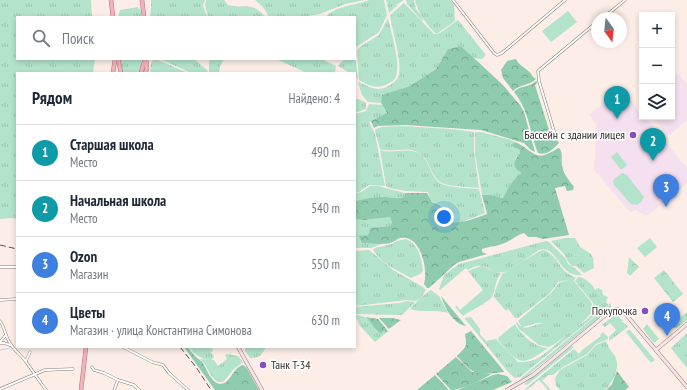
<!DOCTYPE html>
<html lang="ru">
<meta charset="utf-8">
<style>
:root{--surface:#fff;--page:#f6f6f7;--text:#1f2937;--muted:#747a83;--line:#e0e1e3;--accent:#7c3aed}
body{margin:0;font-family:"PT Sans Narrow",sans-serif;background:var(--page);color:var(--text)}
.controls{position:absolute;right:12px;top:12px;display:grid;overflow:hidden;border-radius:0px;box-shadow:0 2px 6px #0003}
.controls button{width:36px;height:36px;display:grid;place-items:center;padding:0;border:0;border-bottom:1px solid var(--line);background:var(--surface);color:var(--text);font:20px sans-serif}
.compass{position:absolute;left:591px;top:12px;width:36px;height:36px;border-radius:50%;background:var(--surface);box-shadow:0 2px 6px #0003;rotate:165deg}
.you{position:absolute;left:444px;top:217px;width:14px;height:14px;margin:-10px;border:3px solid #fff;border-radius:50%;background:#1a73e8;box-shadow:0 0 0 6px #1a73e833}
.badge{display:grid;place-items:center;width:26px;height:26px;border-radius:50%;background:var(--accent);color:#fff;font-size:13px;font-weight:700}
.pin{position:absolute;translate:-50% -33px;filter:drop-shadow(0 1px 2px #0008)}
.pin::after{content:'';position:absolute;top:21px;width:14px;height:12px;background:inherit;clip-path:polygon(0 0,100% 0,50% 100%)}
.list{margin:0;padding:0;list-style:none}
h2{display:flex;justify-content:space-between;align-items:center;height:52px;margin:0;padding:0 16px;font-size:17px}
h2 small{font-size:13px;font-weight:400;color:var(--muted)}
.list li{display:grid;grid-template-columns:26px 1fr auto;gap:12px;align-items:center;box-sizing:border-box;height:56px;padding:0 16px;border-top:1px solid var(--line)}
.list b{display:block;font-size:15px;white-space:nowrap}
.list p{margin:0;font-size:13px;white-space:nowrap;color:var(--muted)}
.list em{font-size:13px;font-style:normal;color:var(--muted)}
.icon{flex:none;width:22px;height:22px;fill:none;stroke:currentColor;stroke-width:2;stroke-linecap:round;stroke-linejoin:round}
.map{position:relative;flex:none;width:687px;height:390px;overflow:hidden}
.search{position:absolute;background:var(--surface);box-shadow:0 2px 6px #0003;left:16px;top:16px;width:340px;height:44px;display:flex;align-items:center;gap:10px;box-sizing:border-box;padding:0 14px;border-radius:0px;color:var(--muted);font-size:15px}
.panel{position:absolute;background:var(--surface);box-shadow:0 2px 6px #0003;left:16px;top:72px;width:340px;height:276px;border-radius:0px}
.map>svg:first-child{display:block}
.education{fill:#f5e0ef}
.grass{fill:url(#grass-tufts)}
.forest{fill:url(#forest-crowns)}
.park{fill:url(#park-crowns)}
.garden{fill:#b3e3ca}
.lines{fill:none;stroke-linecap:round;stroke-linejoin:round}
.stream{stroke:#b7d3fa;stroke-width:1}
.minor-casing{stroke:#8a7e77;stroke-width:3}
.tertiary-casing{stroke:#8a7e77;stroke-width:3.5}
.secondary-casing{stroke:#8a7e77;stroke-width:4}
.trunk-casing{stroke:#ae777d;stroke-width:4.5}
.minor{stroke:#fff;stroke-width:2}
.tertiary{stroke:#fff;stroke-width:2.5}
.secondary{stroke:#fae2e5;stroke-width:3}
.trunk{stroke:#f2b2ba;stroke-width:3.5}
.rail{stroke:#59534f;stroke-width:1;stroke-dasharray:6 3;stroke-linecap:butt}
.poi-dot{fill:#874cc2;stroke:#fff;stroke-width:1.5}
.labels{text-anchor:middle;stroke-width:3;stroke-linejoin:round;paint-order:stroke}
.poi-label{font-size:12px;fill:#342f2c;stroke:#fff;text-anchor:end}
</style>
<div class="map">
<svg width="687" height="390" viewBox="0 0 687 390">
<defs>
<pattern id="grass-tufts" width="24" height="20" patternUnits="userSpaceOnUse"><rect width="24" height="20" fill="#b3e3ca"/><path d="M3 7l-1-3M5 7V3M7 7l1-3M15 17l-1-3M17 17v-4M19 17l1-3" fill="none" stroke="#9bc3ae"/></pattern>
<pattern id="forest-crowns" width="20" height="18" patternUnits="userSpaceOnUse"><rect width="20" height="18" fill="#8eccad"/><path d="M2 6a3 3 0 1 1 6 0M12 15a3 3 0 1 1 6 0" fill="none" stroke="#75a68d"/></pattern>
<pattern id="park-crowns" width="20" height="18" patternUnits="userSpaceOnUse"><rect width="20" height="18" fill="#b3e3ca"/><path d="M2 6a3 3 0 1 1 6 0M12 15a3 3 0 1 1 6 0" fill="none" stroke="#9bc3ae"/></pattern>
</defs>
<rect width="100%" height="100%" fill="#fceee7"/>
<g class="education">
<polygon points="678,73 687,84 687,120 669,136 653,117 672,117 672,78"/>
<polygon points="621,89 642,114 642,117 645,117 687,168 687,183 652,212 646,216 636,210 630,212 594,170 597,125 589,115"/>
</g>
<g class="grass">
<polygon points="0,0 91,0 92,17 17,17 17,59 95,59 93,73 17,73 17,219 11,218 0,219"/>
<polygon points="151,0 205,0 203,5 207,17 150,17 151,7 152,7 151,6"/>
<path d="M206,0H224L228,5C250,10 248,0 266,17H208L205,5Z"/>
<polygon points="255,0 365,0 345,4 320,14 302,17 269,17 263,7"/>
<path d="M369,0H384L387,15L379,32L355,48V17H326C333,6 358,5 369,0Z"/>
<polygon points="386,0 404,0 398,4 395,4 398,5 389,13 387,4 389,4 387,3"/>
<polygon points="406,0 414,0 416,9 421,15 423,21 421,20 407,4"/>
<path d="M415,0H450L454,4L455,21L438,33H435C426,24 418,13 415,0Z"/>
<path d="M404,3L434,34L440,33L458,20L486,55L482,59L474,58L461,46L448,49L436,69L410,86L383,95L381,103L368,102L362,95L358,82C365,84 371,89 379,89C387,88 397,82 399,75C402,60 392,31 390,15Z"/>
<polygon points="138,7 141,11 141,17 118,17 120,10"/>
<path d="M388,18C391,32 401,63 396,76C395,80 391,82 387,84C377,90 368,85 359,80L357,50L361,46L379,35Z"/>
<polygon points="355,51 358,79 355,77 355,73 350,73 338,66 344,59 355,59"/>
<polygon points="120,59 142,59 140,73 122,73"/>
<polygon points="154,59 158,60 188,73 150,73 151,63"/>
<polygon points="160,59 194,59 207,70 208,73 191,73"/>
<polygon points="209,59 224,59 220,66 219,73 209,73"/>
<polygon points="276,59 321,59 336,66 335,73 307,73"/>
<polygon points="355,98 363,101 366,103 366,109 355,113"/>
<polygon points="369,104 382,105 387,114 369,122 375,134 385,186 369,185 359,192 355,193 355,114 366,111"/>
<path d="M404,126C427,128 450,128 474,132V151L479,188C471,187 449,187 442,183C429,176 431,158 417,152C406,146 392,153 380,149L375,131L376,129L382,127Z"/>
<path d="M475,132H481L511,140L515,142L513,145L515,148L519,149L520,153L515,159L521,172V174C513,180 508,190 503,198L491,195H482L475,153Z"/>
<path d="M380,150C391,154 404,148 416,152C430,157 429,176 440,183C448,188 469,188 479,189L485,213L462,222L442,224L441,219L447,215C445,202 440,206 431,201L428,192C418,192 394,191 386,186Z"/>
<path d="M370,186H378L405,193L404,197C394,200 389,196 381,197C372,197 364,199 355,201V194L361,192Z"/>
<polygon points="387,217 391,217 392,222 390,226 370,228 368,235 362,243 384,243 371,248 355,248 355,219 364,220"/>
<polygon points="565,238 575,238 580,247 591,254 593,258 594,268 584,273 576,266 572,266 569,263 564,254 551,241"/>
<path d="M406,239C419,245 421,257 423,271L420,274L411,278C398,271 381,263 373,250L375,248L392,244L397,241Z"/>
<path d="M546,241L549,242L566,259L568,264L575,268L582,275C558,278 558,244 539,250C531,255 512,270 504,272C490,276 487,258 468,270L466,268L440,290L439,289L444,275L459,264Z"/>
<polygon points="369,250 393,270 423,287 426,290 421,298 416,301 407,300 355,306 355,251"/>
<path d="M544,250C557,255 559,268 567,273C570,275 573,276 576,278L574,280L569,281L574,280L573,282L574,281L591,302L593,307L592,312L586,319L556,343L549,347L539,345L519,329L516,323L517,322C525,333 531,325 543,323C537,322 529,326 522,327L518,321L551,293L559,283L568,280L558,282L550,293L518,318H515L508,309L506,311L494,297L495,291L502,274L540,251Z"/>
<path d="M481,266C488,268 493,272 501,273C495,280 496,289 492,297C489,302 468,312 463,316L455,307L457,306L460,310L483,290L468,271Z"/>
<path d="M578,277C584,277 593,284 595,290L598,288L602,290L603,295L608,297L606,301L608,305L520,377L515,378L509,373L465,319V318L471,317L480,329V334L486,341L496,339L518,362C524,363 531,361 536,359C549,352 560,340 571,331C577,325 588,321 593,313C594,309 594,307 593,303L575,281Z"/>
<path d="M431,290L439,296L448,313C434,309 422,313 410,309C413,305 427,292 431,290Z"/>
<polygon points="407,301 415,302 402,315 355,314 355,307 400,303"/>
<polygon points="611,303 611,308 527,376 519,380"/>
<polygon points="687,312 687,320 677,328 673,328 672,324"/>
<polygon points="616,314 623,321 620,321 623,322 628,327 609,341 609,337 616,330 610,323 605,327 602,325"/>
<path d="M355,315C374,316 369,326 381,334L384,331L386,333L375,342L360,326Z"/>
<path d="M515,324C521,335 536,348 548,348C520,368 519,364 498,340V338Z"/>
<polygon points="647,324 659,339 654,343 643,329"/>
<polygon points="628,330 630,330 655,360 651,363 626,332"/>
<polygon points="603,332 608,337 608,339 596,344 587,354 563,367 553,375 548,375 543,380 541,379 551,390 548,390 539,380 528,389 524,390 574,349 579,354 582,350 601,336 600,335"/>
<polygon points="687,333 687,368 671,348"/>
<path d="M606,341C608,347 611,350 614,355C622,366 613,382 605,390H560L556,386L555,378L560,370L587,355L596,345Z"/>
<polygon points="571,346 574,347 527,385 525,384 525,383"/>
<path d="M189,347H212L213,351L211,352L214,357L211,360C200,359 195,355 189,347Z"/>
<path d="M245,347H266C263,354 258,359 250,358L245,351Z"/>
<path d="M227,354L238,356L243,362L234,369L223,382H218C208,376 208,365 200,359L214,360L218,366L227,359L225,355Z"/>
</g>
<g class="forest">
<polygon points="461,46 503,85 520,105 524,112 535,152 531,150 524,143 481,130 405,125 378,126 374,128 371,121 387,113 381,103 382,95 410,86 436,69 448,49"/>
<path d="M516,59C519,67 530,69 533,77L536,79C529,86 520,84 513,91L503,78L501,70L507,61Z"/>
<path d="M536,81L538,82L535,85L550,133L554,135L559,143C553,149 547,156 538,153C530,133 529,110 514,92C520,85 529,88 536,81Z"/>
<path d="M515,142C535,151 534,164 558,148L560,149C563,155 561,158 562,165C563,174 569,180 574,187L573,190L567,191L565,186L555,188L569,235L543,239L536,237H528L524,233C517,235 513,239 507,242C500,246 490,246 482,249V252L487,254L459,262L454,265L429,288H427L424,284C428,271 422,242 407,238C400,236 396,241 390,243C383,245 369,243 362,243L359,236L368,235L370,228L390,226L392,222L390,217L364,220L355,219V201C364,199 372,197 381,197C389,196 394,200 404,197L405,193H427L432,202C439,205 446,206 447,215L441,219L443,224L467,221L487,214L482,195H491L503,198C507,191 514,177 521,174V172C511,168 514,160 520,153L519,149L515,148L512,145Z"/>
<path d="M441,296L466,326C453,324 445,308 441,296Z"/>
<path d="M366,317L378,319L388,331L386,333L384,331L381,334C374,329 372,323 366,317Z"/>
<polygon points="379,318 392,318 401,320 389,329"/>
<path d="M471,331L503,370L504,372C494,373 480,376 471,370C466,367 461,360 457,356C467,346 467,347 465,334Z"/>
<path d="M184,347H188C190,350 193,354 196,357C198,359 201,360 203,363C207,370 214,390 226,382C233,376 234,368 243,365L247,368L259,390H215Z"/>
<path d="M456,357L472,372L491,374C482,380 462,390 451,390L436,374Z"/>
<polygon points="617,371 629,387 625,390 606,390 612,384"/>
<polygon points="498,374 507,376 512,382 493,390 458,390 493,375"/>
<polygon points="435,375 449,390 417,390"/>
</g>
<g class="park">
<polygon points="629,257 639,267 630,276 627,273"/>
<polygon points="664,270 683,294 673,302 654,278"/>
<polygon points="669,307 676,316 668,322 661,314"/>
</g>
<g class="garden">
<polygon points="568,11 577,22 551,42 542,31"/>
<polygon points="617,152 627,165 621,170 611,157"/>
<polygon points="622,173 627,175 644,197 641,202 637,205 631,204 614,185 613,180"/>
<polygon points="650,238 657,247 645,257 637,248"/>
</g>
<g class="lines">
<g class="stream">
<polyline points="16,342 17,342"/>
<polyline points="0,350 10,348"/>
</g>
<g class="minor-casing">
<g id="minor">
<polyline points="453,0 494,53 497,55 502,53 565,0"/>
<polyline points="603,18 625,0"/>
<polyline points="556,138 539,81 538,71 597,22"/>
<polyline points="0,300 17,299"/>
<path d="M0,321C5,328 5,336 10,343C14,351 22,355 26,362C33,371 39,381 46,390"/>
<polyline points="0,342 5,336"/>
<polyline points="0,343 4,343 10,345"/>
<polyline points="123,347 152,362 163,365 169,373 188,390"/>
<polyline points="26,361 30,352"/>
<polyline points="92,367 94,370 104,373 118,380 134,385 139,390"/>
<polyline points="0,389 45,370 73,369"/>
<polyline points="114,390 118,380"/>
</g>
</g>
<g class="tertiary-casing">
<polyline id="tertiary" points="0,267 17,267"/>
</g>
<g class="secondary-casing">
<g id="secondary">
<polyline points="238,347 262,390"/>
<polyline points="656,350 687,324"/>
<polyline points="507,390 533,375 609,312 616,309 623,311 687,387"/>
</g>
</g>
<g class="trunk-casing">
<g id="trunk">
<polyline points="111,0 113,17"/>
<polyline points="142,0 144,17"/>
<polyline points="118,59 121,73"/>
<polyline points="113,73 115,59"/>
<polyline points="141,73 145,59"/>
<polyline points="145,73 147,69 146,60"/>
<polyline points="81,390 86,347"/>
</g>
</g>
<use href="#minor" class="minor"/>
<use href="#tertiary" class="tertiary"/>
<use href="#secondary" class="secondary"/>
<use href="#trunk" class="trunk"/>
<g class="rail">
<polyline points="0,245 17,249"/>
<polyline points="180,347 196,367 211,390"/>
</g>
</g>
<g class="poi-dot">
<circle cx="633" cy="135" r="4"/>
<circle cx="645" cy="311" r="4"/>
<circle cx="263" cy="365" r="4"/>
</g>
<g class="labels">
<g class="poi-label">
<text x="625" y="139">Бассейн с здании лицея</text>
<text x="637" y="315">Покупочка</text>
<text x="271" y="369" text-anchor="start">Танк Т-34</text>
</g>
</g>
</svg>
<div class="controls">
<button>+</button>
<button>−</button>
<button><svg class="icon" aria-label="layers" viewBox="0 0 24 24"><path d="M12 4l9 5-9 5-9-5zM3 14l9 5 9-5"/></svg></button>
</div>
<svg class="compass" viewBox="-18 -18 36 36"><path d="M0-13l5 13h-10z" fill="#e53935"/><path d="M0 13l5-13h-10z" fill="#747a83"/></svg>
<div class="you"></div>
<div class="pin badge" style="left:617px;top:119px;background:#0f9aa8">1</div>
<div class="pin badge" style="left:653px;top:161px;background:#0f9aa8">2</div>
<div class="pin badge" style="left:666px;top:207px;background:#3f7fe0">3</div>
<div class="pin badge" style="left:667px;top:336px;background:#3f7fe0">4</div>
<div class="search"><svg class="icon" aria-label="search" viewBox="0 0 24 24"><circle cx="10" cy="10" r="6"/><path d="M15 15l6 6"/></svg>Поиск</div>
<section class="panel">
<h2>Рядом<small>Найдено: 4</small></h2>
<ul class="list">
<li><span class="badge" style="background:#0f9aa8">1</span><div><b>Старшая школа</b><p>Место</p></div><em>490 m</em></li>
<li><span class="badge" style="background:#0f9aa8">2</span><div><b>Начальная школа</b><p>Место</p></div><em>540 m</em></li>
<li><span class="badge" style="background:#3f7fe0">3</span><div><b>Ozon</b><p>Магазин</p></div><em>550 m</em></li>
<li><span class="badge" style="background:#3f7fe0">4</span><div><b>Цветы</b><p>Магазин · улица Константина Симонова</p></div><em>630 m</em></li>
</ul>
</section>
</div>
